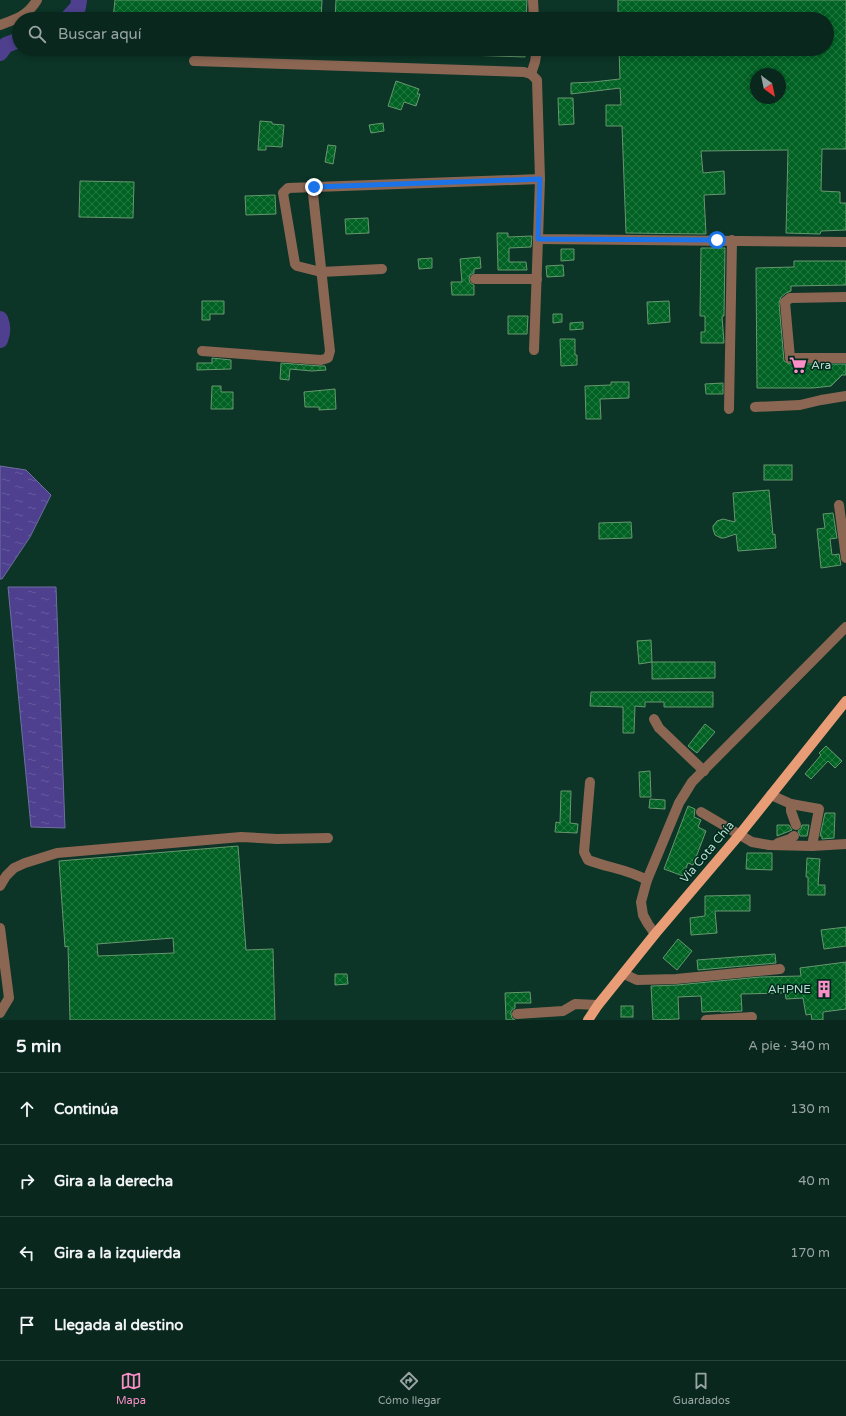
<!DOCTYPE html>
<html lang="es">
<meta charset="utf-8">
<style>
:root{--surface:#09271d;--page:#17332a;--text:#f1f3f6;--muted:#99a5a4;--line:#29443b;--accent:#fa8fc7}
body{margin:0;font-family:"Varela Round",sans-serif;background:var(--page);color:var(--text)}
.compass{position:absolute;left:750px;top:68px;width:36px;height:36px;border-radius:50%;background:var(--surface);box-shadow:0 2px 6px #0003;rotate:147deg}
.stop{position:absolute;width:12px;height:12px;margin:-9px;border:3px solid #1a73e8;border-radius:50%;background:#fff}
.stop.end{background:#1a73e8;border-color:#fff;box-shadow:0 1px 4px #0008}
.list{margin:0;padding:0;list-style:none}
h2{display:flex;justify-content:space-between;align-items:center;height:52px;margin:0;padding:0 16px;font-size:17px}
h2 small{font-size:13px;font-weight:400;color:var(--muted)}
.list li{display:grid;grid-template-columns:26px 1fr auto;gap:12px;align-items:center;box-sizing:border-box;height:72px;padding:0 16px;border-top:1px solid var(--line)}
.list b{display:block;font-size:15px;white-space:nowrap}
.list em{font-size:13px;font-style:normal;color:var(--muted)}
.icon{flex:none;width:22px;height:22px;fill:none;stroke:currentColor;stroke-width:2;stroke-linecap:round;stroke-linejoin:round}
.map{position:relative;flex:none;width:846px;height:1020px;overflow:hidden}
.search{position:absolute;background:var(--surface);box-shadow:0 2px 6px #0003;left:12px;right:12px;top:12px;height:44px;display:flex;align-items:center;gap:10px;box-sizing:border-box;padding:0 14px;border-radius:22px;color:var(--muted);font-size:15px}
.sheet{height:340px;background:var(--surface)}
nav{display:flex;justify-content:space-around;align-items:center;box-sizing:border-box;height:56px;border-top:1px solid var(--line);background:var(--surface);font-size:11px;color:var(--muted)}
nav a{display:grid;justify-items:center;gap:2px}
nav .on{color:var(--accent)}
.map>svg:first-child{display:block}
.water{fill:url(#water-ripples);stroke:#6e6fa1}
.lines{fill:none;stroke-linecap:round;stroke-linejoin:round}
.river{stroke:#4e408e;stroke-width:16}
.building{fill:url(#building-cross-hatch);stroke:#66986d;fill-rule:evenodd}
.minor{stroke:#8b6653;stroke-width:10}
.major{stroke:#e99d76;stroke-width:10}
.route{stroke:#1a73e8;stroke-width:5}
.labels{text-anchor:middle;stroke-width:3;stroke-linejoin:round;paint-order:stroke}
.poi-label{font-size:12px;fill:#b9dcce;stroke:#012a1e;text-anchor:start}
.street-label{font-size:12px;fill:#b9dcce;stroke:#012a1e}
</style>
<div class="map">
<svg width="846" height="1020" viewBox="0 0 846 1020">
<defs>
<pattern id="water-ripples" width="26" height="14" patternUnits="userSpaceOnUse"><rect width="26" height="14" fill="#4e408e"/><path d="M2 4q2-2 4 0t4 0M15 11q2-2 4 0t4 0" fill="none" stroke="#655b9d"/></pattern>
<pattern id="building-cross-hatch" width="8" height="8" patternUnits="userSpaceOnUse"><rect width="8" height="8" fill="#016224"/><path d="M0 0l8 8M0 8l8-8" fill="none" stroke="#247843"/></pattern>
</defs>
<rect width="100%" height="100%" fill="#0c3427"/>
<g class="water">
<polygon points="0,466 26,470 51,495 30,537 2,579 0,579"/>
<polygon points="8,587 56,587 65,828 31,827"/>
</g>
<g class="lines">
<g class="river">
<polyline points="67,19 78,7 79,0"/>
<polyline points="0,53 6,45 19,40"/>
<path d="M0,319C3,326 3,333 0,340"/>
</g>
</g>
<g class="building">
<polygon points="115,0 322,0 321,19 113,19"/>
<polygon points="336,0 527,0 526,19 335,19"/>
<path d="M618,0H846V149H822L821,191L840,192V203H846V230L821,231L820,234L786,233L788,150L701,151L703,173L724,171L725,194L704,195L706,234L626,233L622,126H606V105H621L620,88L571,94V83L593,82L620,79L619,49H827V19H618ZM756,74H780V98H756Z"/>
<polygon points="466,49 525,49 525,57 466,55"/>
<polygon points="396,81 419,89 417,94 420,94 416,106 404,102 401,110 388,106"/>
<polygon points="558,98 573,98 574,124 559,125"/>
<polygon points="260,121 272,122 272,124 284,125 282,147 266,146 266,150 258,150"/>
<polygon points="383,123 384,131 371,133 369,125"/>
<polygon points="328,145 336,146 333,164 325,162"/>
<polygon points="80,181 134,182 133,218 79,217"/>
<polygon points="275,195 276,214 246,215 245,196"/>
<polygon points="368,218 369,233 346,234 345,219"/>
<polygon points="497,233 508,233 508,237 532,236 531,247 509,248 509,262 526,262 527,270 498,270"/>
<polygon points="701,248 725,248 724,316 722,316 724,343 701,343 701,332 705,332 705,316 700,316"/>
<polygon points="561,249 574,249 574,260 561,261"/>
<polygon points="480,257 481,268 474,269 474,273 470,275 469,279 470,283 474,285 474,295 452,295 451,282 462,282 460,259"/>
<polygon points="432,258 432,268 419,269 418,259"/>
<polygon points="794,261 846,261 846,285 791,286 791,291 786,293 781,297 779,303 784,361 790,364 846,364 846,375 842,375 831,386 813,388 757,388 756,268 794,267"/>
<polygon points="563,265 564,276 547,277 546,266"/>
<polygon points="202,301 224,301 224,314 210,314 210,320 202,320"/>
<polygon points="669,301 670,322 648,324 647,302"/>
<polygon points="553,314 562,314 562,322 553,323"/>
<polygon points="508,316 528,316 527,334 508,334"/>
<polygon points="583,322 583,329 570,330 570,323"/>
<polygon points="560,339 575,339 575,355 577,355 577,365 561,366"/>
<polygon points="212,358 231,360 231,369 197,370 197,363 212,363"/>
<polygon points="281,363 321,366 325,366 326,370 312,371 290,369 289,380 280,379"/>
<polygon points="611,382 629,382 629,398 600,399 601,419 586,419 585,386 611,385"/>
<polygon points="723,383 723,394 706,394 705,384"/>
<polygon points="212,386 221,386 221,392 233,392 233,409 211,409"/>
<polygon points="335,389 336,409 319,410 319,407 305,407 304,392"/>
<rect x="764" y="465" width="28" height="15"/>
<polygon points="769,490 773,535 775,534 776,548 738,551 736,534 724,538 721,538 715,535 713,529 713,526 717,521 723,519 735,522 733,493"/>
<polygon points="833,513 837,538 830,539 832,555 839,554 841,565 821,568 817,529 825,528 823,514"/>
<polygon points="631,522 632,538 599,539 599,523"/>
<polygon points="651,640 652,662 639,664 637,641"/>
<polygon points="652,662 715,662 715,678 652,679"/>
<polygon points="591,692 713,692 713,707 664,707 664,702 645,702 645,707 635,706 634,733 623,733 623,707 590,706"/>
<polygon points="705,724 715,732 697,753 688,746"/>
<polygon points="826,746 842,761 835,768 828,761 811,779 805,774 821,755 819,753"/>
<polygon points="650,771 651,797 640,797 639,772"/>
<polygon points="561,791 571,791 570,823 578,824 577,833 555,832 556,822 560,823"/>
<polygon points="650,799 665,800 665,809 649,808"/>
<polygon points="688,806 695,809 694,817 701,820 698,827 706,831 693,865 688,863 683,876 664,869"/>
<polygon points="825,813 835,813 834,838 822,839 822,836 820,836"/>
<polygon points="777,825 789,825 792,830 777,836"/>
<polygon points="802,825 809,825 807,836 800,836 798,831 801,829"/>
<path d="M238,846L246,950L273,949L275,1020H70L68,946L65,947L59,861ZM173,938L174,953L98,956L97,944Z"/>
<polygon points="747,853 772,853 772,870 746,869"/>
<polygon points="807,858 820,859 818,885 825,885 825,895 808,895 808,877 806,877"/>
<polygon points="750,895 750,911 715,911 717,933 691,935 690,918 705,916 705,896"/>
<polygon points="846,927 846,946 824,949 821,930"/>
<polygon points="678,939 692,951 677,970 663,958"/>
<polygon points="775,954 776,963 698,970 697,960"/>
<polygon points="846,962 846,1009 823,1012 823,1020 812,1020 811,1014 806,1015 803,998 786,999 785,993 741,994 742,1011 721,1012 721,1011 702,1012 701,996 678,997 679,1019 653,1020 651,986 677,985 760,977 801,976 800,968"/>
<polygon points="335,974 347,974 348,984 335,985"/>
<polygon points="530,992 531,1003 515,1003 515,1008 511,1011 511,1014 512,1018 515,1020 506,1020 505,993"/>
<rect x="621" y="1006" width="12" height="11"/>
</g>
<g class="lines">
<g class="minor">
<polyline points="533,0 534,19"/>
<path d="M0,25C17,19 27,16 37,0"/>
<polyline points="194,61 524,72 531,74 537,80 540,179 538,239 846,242"/>
<polyline points="531,74 535,62 537,49"/>
<polyline points="382,269 321,272 297,266 295,264 283,193 288,188 540,179"/>
<polyline points="475,279 537,279"/>
<polyline points="846,297 790,298 785,302 790,358 846,358"/>
<polyline points="534,350 538,239"/>
<polyline points="202,351 321,360 328,358 330,351 313,194 314,187"/>
<polyline points="755,407 800,405 821,400 846,396"/>
<polyline points="729,409 732,240"/>
<polyline points="839,505 846,558"/>
<polyline points="654,719 659,728 704,771"/>
<path d="M590,782L584,852L588,860C609,868 627,869 647,880"/>
<polyline points="771,795 791,804 819,809 812,846"/>
<polyline points="791,804 791,811 796,825"/>
<polyline points="701,812 752,842 769,845 812,846 846,844"/>
<polyline points="778,843 790,839 794,836"/>
<polyline points="0,886 6,876 14,868 25,863 57,853 241,837 277,839 328,838"/>
<polyline points="0,928 9,998 0,1013"/>
<polyline points="655,934 648,924 643,915 641,902 647,880 679,803 692,782 846,627"/>
<polyline points="624,974 637,980 676,979 780,969"/>
<polyline points="517,1014 563,1011 575,1004 598,1005"/>
<polyline points="706,1020 752,1017"/>
</g>
<polyline class="major" points="588,1020 598,1005 655,934 740,834 846,701"/>
</g>
<g class="lines">
<polyline class="route" points="314,187 540,179 538,239 717,240"/>
</g>
<defs>
<g id="supermarket-bare" transform="scale(1.38)"><path d="M-6-5.5h2.5l.6 2H6L4.5 2H-2.5L-4.4-4H-6ZM-1.5 3.2a1.3 1.3 0 1 0 .1 0ZM3 3.2a1.3 1.3 0 1 0 .1 0Z" fill="#fa8fc7" stroke="#012a1e" stroke-width="2.5" paint-order="stroke"/></g>
<g id="building-bare" transform="scale(1.38)"><path d="M-4-6H4V6H1V3H-1V6H-4ZM-2.5-4.3h1.7v1.8h-1.7ZM.8-4.3h1.7v1.8H.8ZM-2.5-1h1.7V.8h-1.7ZM.8-1h1.7V.8H.8Z" fill="#fa8fc7" stroke="#012a1e" stroke-width="2.5" paint-order="stroke"/></g>
</defs>
<g fill-rule="evenodd">
<use href="#supermarket-bare" x="798" y="365"/>
<use href="#building-bare" x="824" y="989"/>
</g>
<g class="labels">
<g class="poi-label">
<text x="811" y="369">Ara</text>
<text x="811" y="993" text-anchor="end">AHPNE</text>
</g>
<g class="street-label">
<text transform="translate(707 852) rotate(-50)" y="4">Vía Cota Chía</text>
</g>
</g>
</svg>
<svg class="compass" viewBox="-18 -18 36 36"><path d="M0-13l5 13h-10z" fill="#e53935"/><path d="M0 13l5-13h-10z" fill="#99a5a4"/></svg>
<div class="stop" style="left:717px;top:240px"></div>
<div class="stop end" style="left:314px;top:187px"></div>
<div class="search"><svg class="icon" aria-label="search" viewBox="0 0 24 24"><circle cx="10" cy="10" r="6"/><path d="M15 15l6 6"/></svg>Buscar aquí</div>
</div>
<section class="sheet">
<h2>5 min<small>A pie · 340 m</small></h2>
<ul class="list">
<li><svg class="icon" aria-label="ahead" viewBox="0 0 24 24"><path d="M12 20V5M6 11l6-6 6 6"/></svg><div><b>Continúa</b></div><em>130 m</em></li>
<li><svg class="icon" aria-label="right" viewBox="0 0 24 24"><path d="M7 20v-9h11M14 6l5 5-5 5"/></svg><div><b>Gira a la derecha</b></div><em>40 m</em></li>
<li><svg class="icon" aria-label="left" viewBox="0 0 24 24"><path d="M17 20v-9H6M10 6l-5 5 5 5"/></svg><div><b>Gira a la izquierda</b></div><em>170 m</em></li>
<li><svg class="icon" aria-label="arrive" viewBox="0 0 24 24"><path d="M6 21V4h12l-3 4 3 4H6"/></svg><div><b>Llegada al destino</b></div></li>
</ul>
</section>
<nav>
<a class="on"><svg class="icon" aria-label="map" viewBox="0 0 24 24"><path d="M3 6l6-2 6 2 6-2v14l-6 2-6-2-6 2zM9 4v14M15 6v14"/></svg>Mapa</a>
<a><svg class="icon" aria-label="directions" viewBox="0 0 24 24"><path d="M12 3l9 9-9 9-9-9zM9 14v-3h6M13 9l2 2-2 2"/></svg>Cómo llegar</a>
<a><svg class="icon" aria-label="saved" viewBox="0 0 24 24"><path d="M7 4h10v16l-5-4-5 4z"/></svg>Guardados</a>
</nav>
